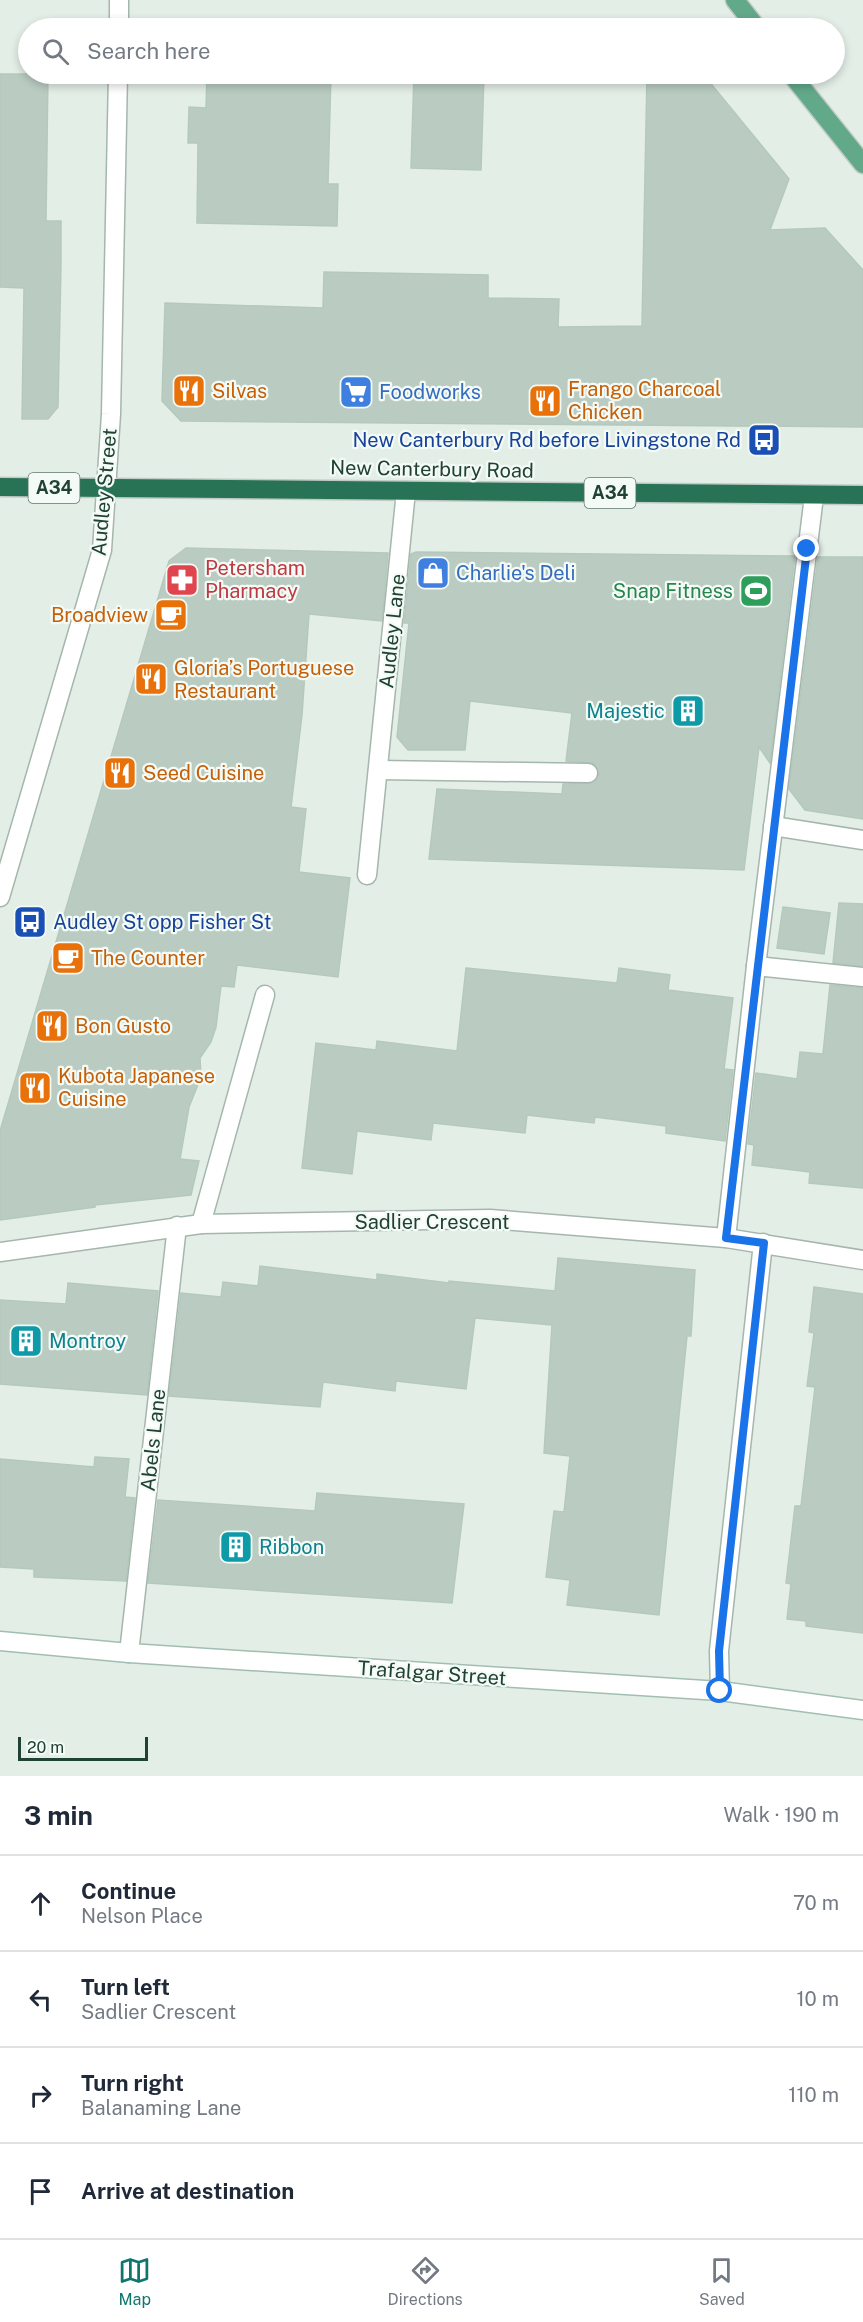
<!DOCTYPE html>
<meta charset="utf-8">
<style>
:root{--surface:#fff;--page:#f6f6f7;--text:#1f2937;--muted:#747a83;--line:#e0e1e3;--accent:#0f766e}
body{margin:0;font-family:"Public Sans",sans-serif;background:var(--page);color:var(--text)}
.scale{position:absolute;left:18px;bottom:15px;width:130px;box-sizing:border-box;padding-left:6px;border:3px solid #204233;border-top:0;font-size:16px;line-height:21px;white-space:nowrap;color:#204233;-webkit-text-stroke:4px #f4faf6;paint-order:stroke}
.stop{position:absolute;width:18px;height:18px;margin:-14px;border:4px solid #1a73e8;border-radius:50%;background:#fff}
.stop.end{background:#1a73e8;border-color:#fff;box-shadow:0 2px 6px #0008}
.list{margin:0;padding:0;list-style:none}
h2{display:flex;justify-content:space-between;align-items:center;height:78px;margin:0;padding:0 24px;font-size:26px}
h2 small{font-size:20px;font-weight:400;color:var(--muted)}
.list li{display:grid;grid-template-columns:39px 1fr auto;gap:18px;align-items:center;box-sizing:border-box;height:96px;padding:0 24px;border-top:2px solid var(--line)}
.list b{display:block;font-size:22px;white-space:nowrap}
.list p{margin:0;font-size:20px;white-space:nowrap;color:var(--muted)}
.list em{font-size:20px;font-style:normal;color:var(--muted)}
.icon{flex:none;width:33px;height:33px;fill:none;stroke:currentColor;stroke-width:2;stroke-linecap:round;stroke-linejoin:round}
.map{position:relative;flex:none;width:863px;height:1776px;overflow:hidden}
.search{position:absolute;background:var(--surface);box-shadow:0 3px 9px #0003;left:18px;right:18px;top:18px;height:66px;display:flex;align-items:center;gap:15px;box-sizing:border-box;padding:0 21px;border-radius:33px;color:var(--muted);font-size:22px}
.sheet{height:462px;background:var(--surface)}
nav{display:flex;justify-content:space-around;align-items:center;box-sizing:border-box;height:84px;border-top:2px solid var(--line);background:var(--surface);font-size:16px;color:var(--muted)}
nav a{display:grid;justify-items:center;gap:3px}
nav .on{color:var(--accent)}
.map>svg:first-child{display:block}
.building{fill:#baccc2;stroke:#b4c9bc;stroke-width:1.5}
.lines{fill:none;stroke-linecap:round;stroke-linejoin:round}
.lane-casing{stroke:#a5b7ad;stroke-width:21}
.street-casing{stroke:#a5b7ad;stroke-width:21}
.secondary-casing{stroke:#a2beb0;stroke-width:21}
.primary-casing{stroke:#c1cac6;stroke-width:21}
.highway-casing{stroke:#c1cac6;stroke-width:21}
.lane{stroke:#fff;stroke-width:18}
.street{stroke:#fff;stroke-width:18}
.secondary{stroke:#fff;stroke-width:18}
.primary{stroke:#62a98a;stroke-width:18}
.highway{stroke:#287255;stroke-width:18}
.route{stroke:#1a73e8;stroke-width:8}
.labels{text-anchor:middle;stroke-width:4.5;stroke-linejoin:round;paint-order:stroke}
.shield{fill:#f4faf6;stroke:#60796e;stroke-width:1.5}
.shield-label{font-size:18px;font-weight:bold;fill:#204233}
.food-label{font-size:20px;fill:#c56008;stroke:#f4faf6;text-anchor:start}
.shop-label{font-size:20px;fill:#366cbe;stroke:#f4faf6;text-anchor:start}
.transit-label{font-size:20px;fill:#164399;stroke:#f4faf6;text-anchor:end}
.street-label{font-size:20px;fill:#204233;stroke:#f4faf6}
.health-label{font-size:20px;fill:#be3a42;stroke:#f4faf6;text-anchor:start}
.leisure-label{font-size:20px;fill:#27864d;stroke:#f4faf6;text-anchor:end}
.culture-label{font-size:20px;fill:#0d838f;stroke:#f4faf6;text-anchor:start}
</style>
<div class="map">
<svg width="863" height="1776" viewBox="0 0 863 1776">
<rect width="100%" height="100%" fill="#e3eee7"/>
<g class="building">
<polygon points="0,74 48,74 46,221 61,221 61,264 58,407 48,419 22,419 24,288 0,287"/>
<polygon points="207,74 331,74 328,184 338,184 337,226 197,223 198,143 188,143 189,107 206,108"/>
<polygon points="414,74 484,74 481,170 411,168"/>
<polygon points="647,74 703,74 789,179 770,230 825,228 863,270 863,427 181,421 162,401 165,303 323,308 324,272 488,275 488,298 559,299 558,327 642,326"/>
<polygon points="186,548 388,553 382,621 309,614 302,715 291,807 306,809 299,872 350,878 338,977 237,965 234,987 221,986 216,1027 211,1042 200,1058 201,1077 189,1107 180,1159 199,1161 191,1195 95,1205 95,1207 0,1220 0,1131 169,561"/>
<polygon points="416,552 795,556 770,763 759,747 744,870 429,859 437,789 562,794 563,784 593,783 598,778 599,773 593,763 566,761 572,713 470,701 465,750 408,750 397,737 409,623 404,623 411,554"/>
<polygon points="818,557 863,557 863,819 805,810 789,789"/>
<polygon points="839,903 863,904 863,966 833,963"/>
<polygon points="783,907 830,913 824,954 777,948"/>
<polygon points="466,968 617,983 619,968 670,975 668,990 733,998 724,1069 733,1070 725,1141 666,1133 666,1126 595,1117 594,1123 527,1115 525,1133 433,1123 431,1140 357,1131 352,1174 302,1168 316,1043 376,1050 377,1041 457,1051"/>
<polygon points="830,985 863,988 863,1188 809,1183 810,1172 752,1165 754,1145 748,1144 756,1073 797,1079 800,1052 823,1054"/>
<polygon points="558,1258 695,1270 691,1336 687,1336 659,1615 567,1605 570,1580 546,1577 554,1511 564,1512 570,1456 544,1453 552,1325 475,1318 466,1389 396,1381 395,1391 323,1382 320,1407 169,1396 181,1293 221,1297 223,1282 258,1286 260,1266 377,1280 377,1274 449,1283 449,1281 555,1291"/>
<polygon points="68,1283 158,1291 147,1395 0,1384 0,1300 66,1304"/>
<polygon points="814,1287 863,1294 863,1633 806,1626 806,1621 787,1619 791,1584 786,1583 795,1506 801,1506 815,1387 807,1386 814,1333 809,1332"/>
<polygon points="95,1457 129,1459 125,1497 135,1498 126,1581 34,1577 34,1569 0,1567 0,1459 94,1467"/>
<polygon points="317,1493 464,1504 452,1603 148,1583 158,1500 315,1511"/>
</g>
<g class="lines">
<g class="lane-casing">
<g id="lane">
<polyline points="379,770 588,773"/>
<polyline points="773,826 863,840"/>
<polyline points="726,1238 756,966 814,496"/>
</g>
</g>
<g class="street-casing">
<g id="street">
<polyline points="119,28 119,0"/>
<polyline points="367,875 406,491"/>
<polyline points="0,897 102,550 111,414 118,74"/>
<polyline points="756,966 863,977"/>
<polyline points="201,1224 265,995"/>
<polyline points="0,1252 201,1224 490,1219 726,1238 863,1260"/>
<polyline points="129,1653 177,1226"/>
<polyline points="720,1691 719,1651 763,1243"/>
</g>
</g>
<g class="secondary-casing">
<polyline id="secondary" points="0,1641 129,1653 720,1691 863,1710"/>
</g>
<g class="primary-casing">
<g id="primary">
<polyline points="735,0 757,28"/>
<polyline points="791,74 863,164"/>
</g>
</g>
<g class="highway-casing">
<polyline id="highway" points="0,487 863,495"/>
</g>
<use href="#lane" class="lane"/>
<use href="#street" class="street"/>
<use href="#secondary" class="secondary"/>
<use href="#primary" class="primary"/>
<use href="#highway" class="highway"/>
</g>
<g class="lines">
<polyline class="route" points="720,1691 719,1651 764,1243 726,1238 807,549"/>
</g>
<defs>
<g id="restaurant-square" transform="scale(1.725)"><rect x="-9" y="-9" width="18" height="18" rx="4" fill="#e8710a" stroke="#f4faf6"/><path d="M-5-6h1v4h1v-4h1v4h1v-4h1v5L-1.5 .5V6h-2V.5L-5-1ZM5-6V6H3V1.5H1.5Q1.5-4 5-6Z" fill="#fff"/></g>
<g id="supermarket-square" transform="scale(1.725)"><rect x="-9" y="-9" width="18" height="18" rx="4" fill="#3f7fe0" stroke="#f4faf6"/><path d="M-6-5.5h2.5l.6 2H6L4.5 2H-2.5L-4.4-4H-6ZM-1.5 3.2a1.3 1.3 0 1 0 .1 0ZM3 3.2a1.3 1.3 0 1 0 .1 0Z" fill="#fff"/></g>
<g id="bus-square" transform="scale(1.725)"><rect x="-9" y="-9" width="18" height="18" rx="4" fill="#1a4fb4" stroke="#f4faf6"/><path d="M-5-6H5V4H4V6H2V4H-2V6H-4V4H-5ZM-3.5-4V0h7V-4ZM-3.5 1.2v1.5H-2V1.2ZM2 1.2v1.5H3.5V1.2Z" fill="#fff"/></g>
<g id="shop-square" transform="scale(1.725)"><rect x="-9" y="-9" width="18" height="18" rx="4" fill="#3f7fe0" stroke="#f4faf6"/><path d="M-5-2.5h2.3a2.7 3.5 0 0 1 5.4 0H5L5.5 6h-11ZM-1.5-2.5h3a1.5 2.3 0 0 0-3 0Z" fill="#fff"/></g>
<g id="pharmacy-square" transform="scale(1.725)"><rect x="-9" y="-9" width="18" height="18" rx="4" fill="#e0444e" stroke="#f4faf6"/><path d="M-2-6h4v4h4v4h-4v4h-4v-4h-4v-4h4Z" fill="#fff"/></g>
<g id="stadium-square" transform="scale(1.725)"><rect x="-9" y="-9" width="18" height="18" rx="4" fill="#2e9e5b" stroke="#f4faf6"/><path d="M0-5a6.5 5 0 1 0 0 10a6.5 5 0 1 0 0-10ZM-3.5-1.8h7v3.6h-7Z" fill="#fff"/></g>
<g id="cafe-square" transform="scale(1.725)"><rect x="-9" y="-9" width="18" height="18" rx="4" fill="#e8710a" stroke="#f4faf6"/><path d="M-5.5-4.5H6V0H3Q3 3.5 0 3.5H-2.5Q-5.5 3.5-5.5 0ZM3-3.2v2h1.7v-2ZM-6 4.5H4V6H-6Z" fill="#fff"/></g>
<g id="building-square" transform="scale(1.725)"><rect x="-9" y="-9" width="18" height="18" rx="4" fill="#0f9aa8" stroke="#f4faf6"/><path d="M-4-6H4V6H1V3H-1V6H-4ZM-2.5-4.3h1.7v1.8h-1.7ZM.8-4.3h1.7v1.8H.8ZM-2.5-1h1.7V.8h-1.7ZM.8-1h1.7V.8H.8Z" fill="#fff"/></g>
</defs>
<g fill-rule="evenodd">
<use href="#restaurant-square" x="189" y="391"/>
<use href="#supermarket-square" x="356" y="392"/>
<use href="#restaurant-square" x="545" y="401"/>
<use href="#bus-square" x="764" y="440"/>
<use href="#shop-square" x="433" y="573"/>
<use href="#pharmacy-square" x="182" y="580"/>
<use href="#stadium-square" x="756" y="591"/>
<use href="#cafe-square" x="171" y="615"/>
<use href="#restaurant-square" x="151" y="679"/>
<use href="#building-square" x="688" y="711"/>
<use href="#restaurant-square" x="120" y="773"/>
<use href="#bus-square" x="30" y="922"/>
<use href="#cafe-square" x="68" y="958"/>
<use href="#restaurant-square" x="52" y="1026"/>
<use href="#restaurant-square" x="35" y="1088"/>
<use href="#building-square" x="26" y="1341"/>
<use href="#building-square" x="236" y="1547"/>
</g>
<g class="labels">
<g class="shield">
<rect x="28.5" y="473" width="51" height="30" rx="4.5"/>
<rect x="584.5" y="478" width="51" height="30" rx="4.5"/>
</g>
<g class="shield-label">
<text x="54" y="494">A34</text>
<text x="610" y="499">A34</text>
</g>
<g class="food-label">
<text x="568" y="396">Frango Charcoal<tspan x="568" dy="23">Chicken</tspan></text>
<text x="212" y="398">Silvas</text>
<text x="148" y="622" text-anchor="end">Broadview</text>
<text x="174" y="675">Gloria’s Portuguese<tspan x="174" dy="23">Restaurant</tspan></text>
<text x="143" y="780">Seed Cuisine</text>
<text x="91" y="965">The Counter</text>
<text x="75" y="1033">Bon Gusto</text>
<text x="58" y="1083">Kubota Japanese<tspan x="58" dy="23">Cuisine</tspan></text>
</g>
<g class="shop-label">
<text x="379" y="399">Foodworks</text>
<text x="456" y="580">Charlie's Deli</text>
</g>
<g class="transit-label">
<text x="741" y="447">New Canterbury Rd before Livingstone Rd</text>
<text x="53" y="929" text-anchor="start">Audley St opp Fisher St</text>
</g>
<g class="street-label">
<text transform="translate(432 469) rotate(1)" y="7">New Canterbury Road</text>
<text transform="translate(104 492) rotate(-85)" y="7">Audley Street</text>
<text transform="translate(392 631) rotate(-84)" y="7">Audley Lane</text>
<text x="432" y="1229">Sadlier Crescent</text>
<text transform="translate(153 1440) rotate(-84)" y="7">Abels Lane</text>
<text transform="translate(432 1673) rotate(4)" y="7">Trafalgar Street</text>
</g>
<g class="health-label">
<text x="205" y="575">Petersham<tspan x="205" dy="23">Pharmacy</tspan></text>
</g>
<g class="leisure-label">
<text x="733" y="598">Snap Fitness</text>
</g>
<g class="culture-label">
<text x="665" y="718" text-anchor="end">Majestic</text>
<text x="49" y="1348">Montroy</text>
<text x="259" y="1554">Ribbon</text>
</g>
</g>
</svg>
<div class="scale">20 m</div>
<div class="stop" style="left:720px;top:1691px"></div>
<div class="stop end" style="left:807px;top:549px"></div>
<div class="search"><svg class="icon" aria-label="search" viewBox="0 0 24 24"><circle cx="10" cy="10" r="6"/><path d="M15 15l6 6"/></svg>Search here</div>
</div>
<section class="sheet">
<h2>3 min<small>Walk · 190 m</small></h2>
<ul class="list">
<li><svg class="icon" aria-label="ahead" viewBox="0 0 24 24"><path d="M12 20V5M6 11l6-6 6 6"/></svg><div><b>Continue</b><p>Nelson Place</p></div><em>70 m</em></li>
<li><svg class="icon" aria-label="left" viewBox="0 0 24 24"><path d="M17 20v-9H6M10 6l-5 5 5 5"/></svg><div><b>Turn left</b><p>Sadlier Crescent</p></div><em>10 m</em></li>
<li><svg class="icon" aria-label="right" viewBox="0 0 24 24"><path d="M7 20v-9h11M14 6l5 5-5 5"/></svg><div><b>Turn right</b><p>Balanaming Lane</p></div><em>110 m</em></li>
<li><svg class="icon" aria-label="arrive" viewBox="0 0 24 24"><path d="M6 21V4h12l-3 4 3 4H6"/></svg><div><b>Arrive at destination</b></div></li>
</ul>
</section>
<nav>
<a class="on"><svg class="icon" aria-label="map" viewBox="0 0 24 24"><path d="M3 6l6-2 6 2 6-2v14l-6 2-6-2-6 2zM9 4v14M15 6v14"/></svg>Map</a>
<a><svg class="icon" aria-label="directions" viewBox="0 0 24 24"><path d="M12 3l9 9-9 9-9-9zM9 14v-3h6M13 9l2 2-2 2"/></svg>Directions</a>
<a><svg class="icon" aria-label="saved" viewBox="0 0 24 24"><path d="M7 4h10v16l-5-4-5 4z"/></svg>Saved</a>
</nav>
